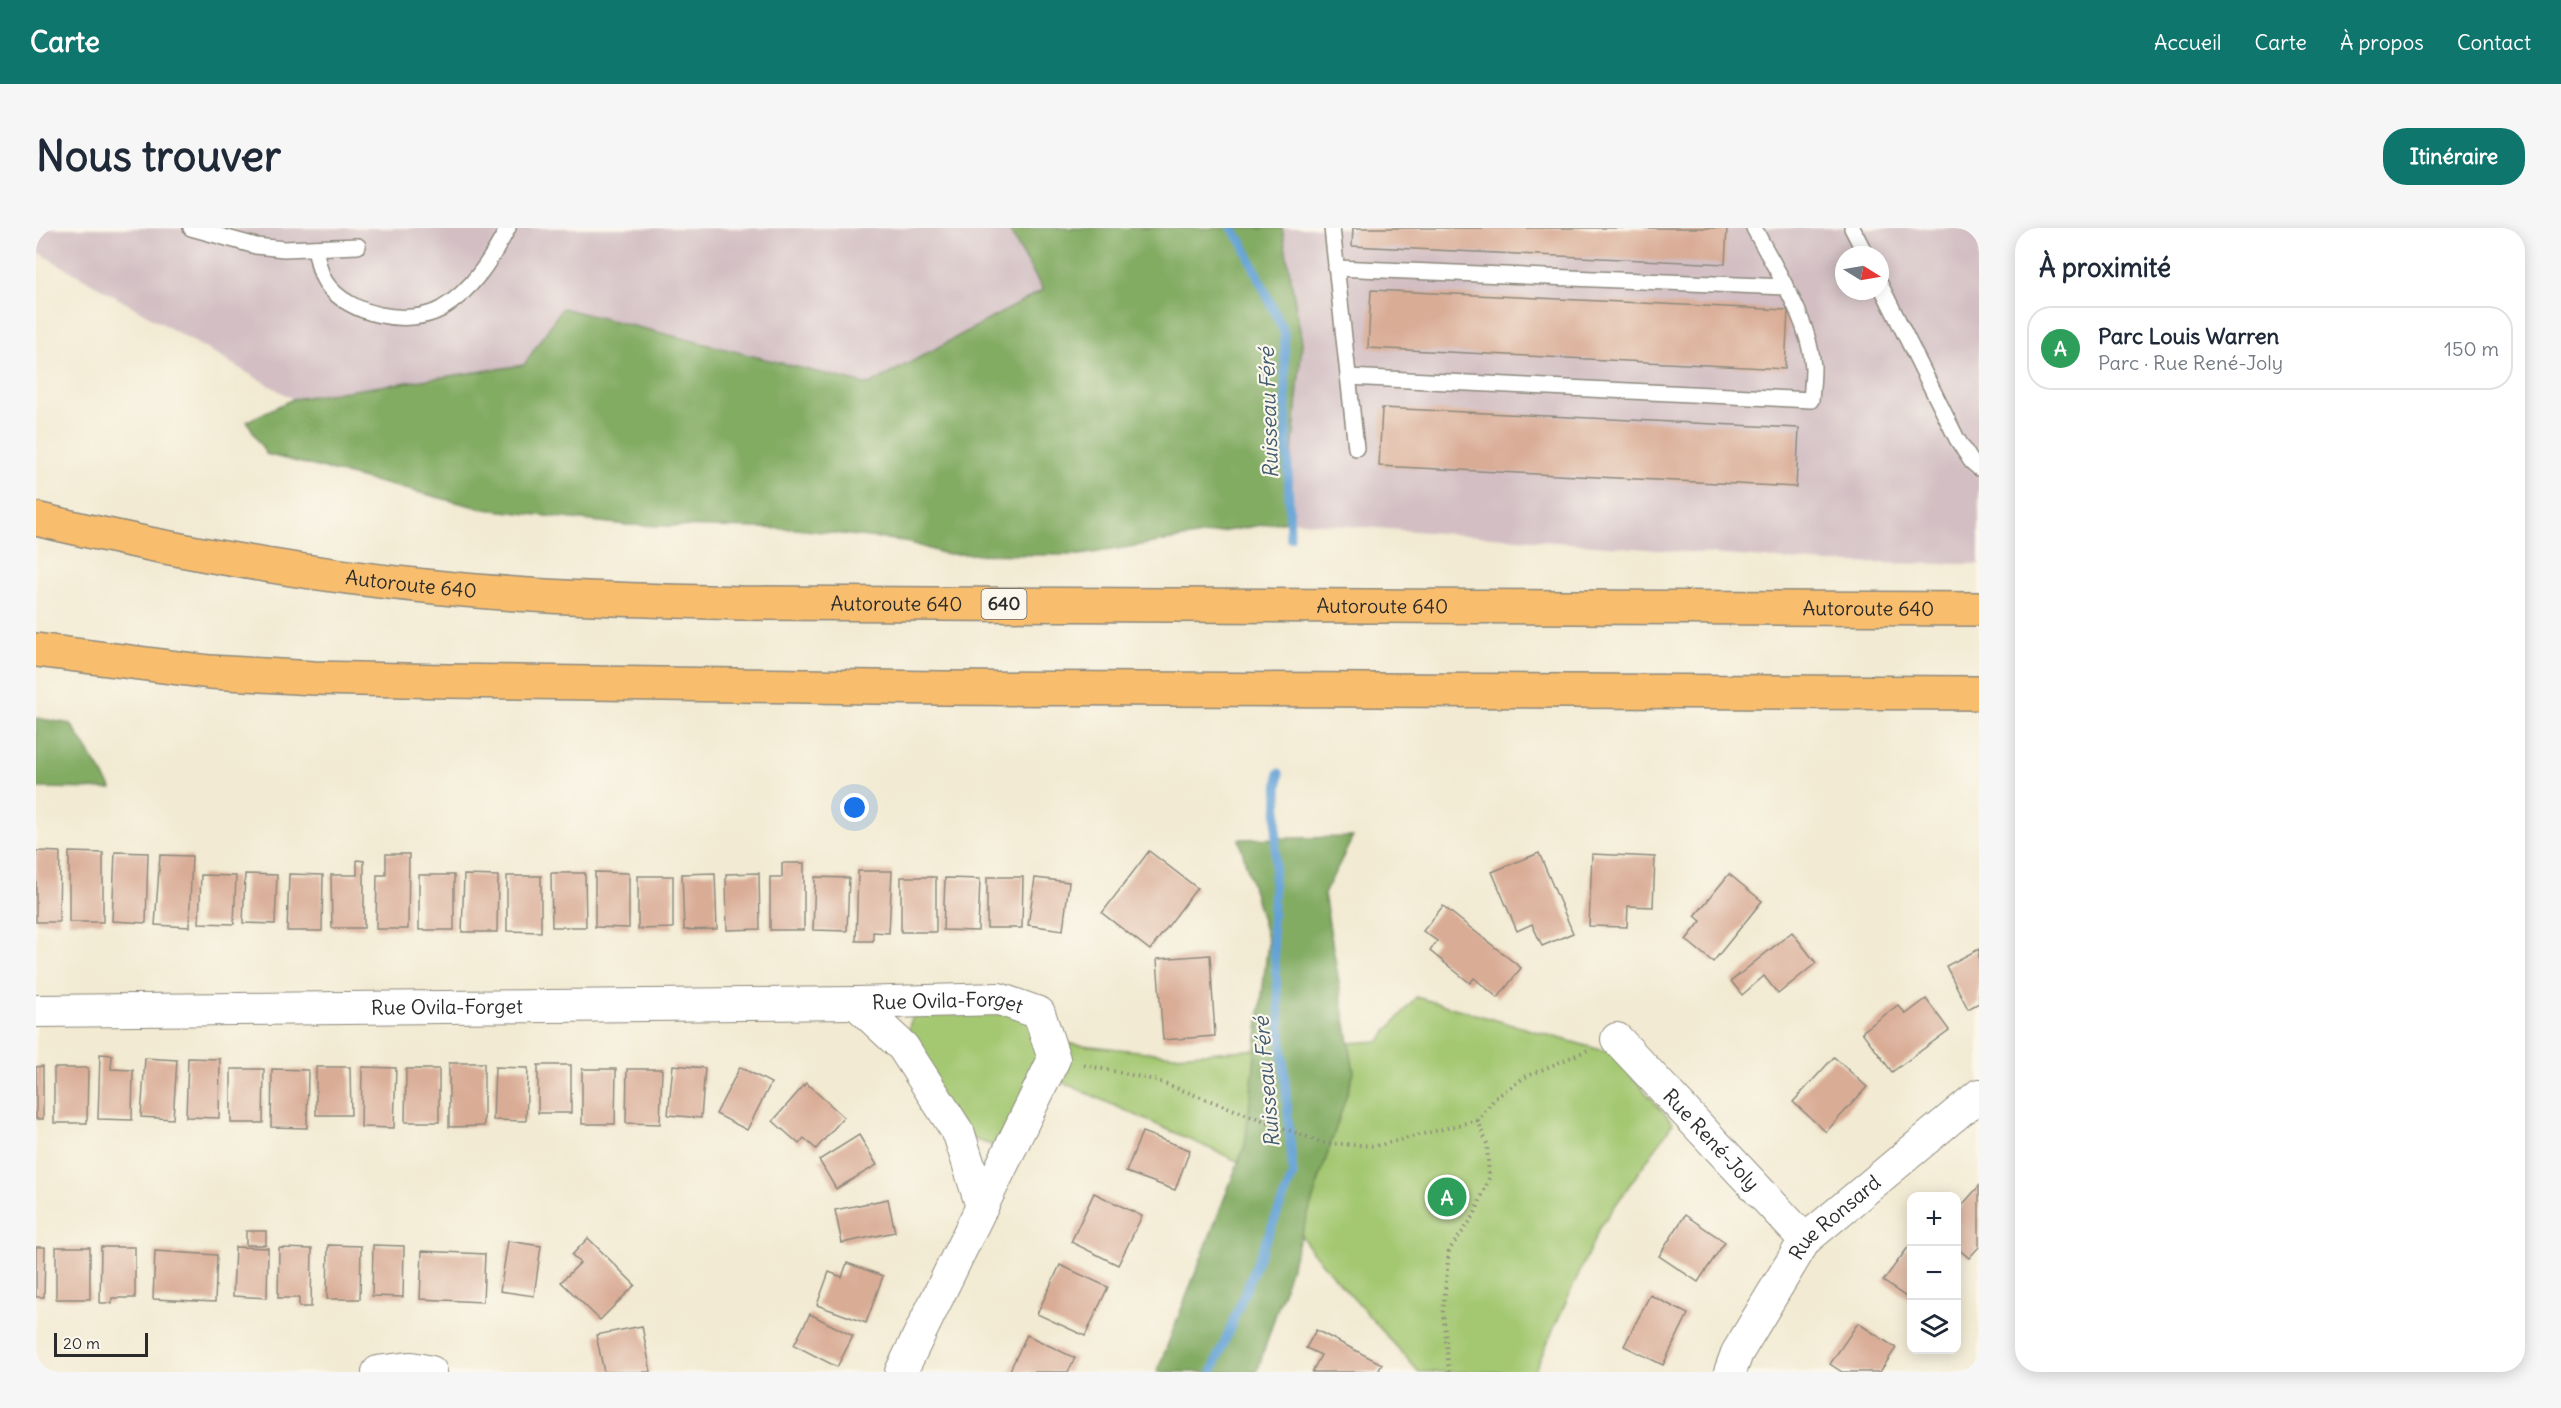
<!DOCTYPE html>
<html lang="fr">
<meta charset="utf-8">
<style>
:root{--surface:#fff;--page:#f6f6f7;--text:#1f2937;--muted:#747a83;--line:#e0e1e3;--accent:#0f766e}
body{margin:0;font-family:Delius,sans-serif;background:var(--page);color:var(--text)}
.controls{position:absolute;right:18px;bottom:18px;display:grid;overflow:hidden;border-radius:12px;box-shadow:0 3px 15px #0003}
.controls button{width:54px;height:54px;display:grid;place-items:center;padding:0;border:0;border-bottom:2px solid var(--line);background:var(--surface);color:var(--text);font:30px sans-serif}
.compass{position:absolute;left:1799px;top:18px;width:54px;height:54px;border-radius:50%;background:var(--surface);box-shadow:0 3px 15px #0003;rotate:101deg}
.scale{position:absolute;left:18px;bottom:15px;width:94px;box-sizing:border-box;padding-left:6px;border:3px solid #2b2b2b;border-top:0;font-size:16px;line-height:21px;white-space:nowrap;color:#2b2b2b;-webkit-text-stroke:4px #fbf7ec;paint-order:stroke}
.you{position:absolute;left:819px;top:580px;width:21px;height:21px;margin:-15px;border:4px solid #fff;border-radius:50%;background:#1a73e8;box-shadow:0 0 0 9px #1a73e833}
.badge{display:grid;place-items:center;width:39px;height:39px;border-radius:50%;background:var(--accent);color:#fff;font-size:20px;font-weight:700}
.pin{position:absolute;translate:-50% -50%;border:3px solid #fff;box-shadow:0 2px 6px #0006}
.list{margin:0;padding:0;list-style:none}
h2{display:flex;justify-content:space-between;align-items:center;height:78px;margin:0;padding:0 24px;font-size:26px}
h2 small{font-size:20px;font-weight:400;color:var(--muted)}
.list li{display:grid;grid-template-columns:39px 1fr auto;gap:18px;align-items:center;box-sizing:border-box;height:84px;margin:0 12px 12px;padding:0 12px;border:2px solid var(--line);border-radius:24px}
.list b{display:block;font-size:22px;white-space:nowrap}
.list p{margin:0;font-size:20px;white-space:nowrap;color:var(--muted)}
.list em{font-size:20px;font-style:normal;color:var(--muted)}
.icon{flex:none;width:33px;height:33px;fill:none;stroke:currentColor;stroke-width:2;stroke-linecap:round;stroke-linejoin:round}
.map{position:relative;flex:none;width:1943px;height:1144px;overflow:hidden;border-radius:24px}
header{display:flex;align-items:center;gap:36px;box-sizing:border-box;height:84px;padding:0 30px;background:var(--accent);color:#fff}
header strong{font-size:28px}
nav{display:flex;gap:33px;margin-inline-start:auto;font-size:21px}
.intro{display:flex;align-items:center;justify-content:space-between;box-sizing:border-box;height:144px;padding:0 36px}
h1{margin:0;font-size:42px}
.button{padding:15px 27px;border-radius:24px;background:var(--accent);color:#fff;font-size:21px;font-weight:700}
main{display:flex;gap:36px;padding:0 36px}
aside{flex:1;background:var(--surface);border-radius:24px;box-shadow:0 3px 15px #0003}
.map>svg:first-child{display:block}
.industrial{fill:#d2bec3;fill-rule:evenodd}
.green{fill:#a4c872;stroke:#687a4e;stroke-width:1.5}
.forest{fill:#83ac64;stroke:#576c48;stroke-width:1.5}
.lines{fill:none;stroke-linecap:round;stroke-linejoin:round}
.stream{stroke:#64a2d6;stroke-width:9}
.building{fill:#d9ac95}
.lane-casing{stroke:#8e8a7e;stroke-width:18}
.street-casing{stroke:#8e8a7e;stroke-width:34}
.highway-casing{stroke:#8e8a7e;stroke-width:36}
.path{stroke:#8e8a7e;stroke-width:4;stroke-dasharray:1.5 4.5;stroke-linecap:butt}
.lane{stroke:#fff;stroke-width:15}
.street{stroke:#fff;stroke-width:32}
.highway{stroke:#f9be6d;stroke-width:33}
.labels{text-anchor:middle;stroke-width:4.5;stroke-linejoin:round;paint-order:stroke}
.shield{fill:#fbf7ec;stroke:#696865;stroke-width:1.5}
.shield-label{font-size:18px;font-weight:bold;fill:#2b2b2b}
.street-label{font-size:20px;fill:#2b2b2b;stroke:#fbf7ec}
.water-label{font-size:21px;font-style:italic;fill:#425b6f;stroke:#fbf7ec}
</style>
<header>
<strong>Carte</strong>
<nav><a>Accueil</a><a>Carte</a><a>À propos</a><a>Contact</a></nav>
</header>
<div class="intro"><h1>Nous trouver</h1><a class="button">Itinéraire</a></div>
<main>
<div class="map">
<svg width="1943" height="1144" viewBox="0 0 1943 1144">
<rect width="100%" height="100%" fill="#fbf7ec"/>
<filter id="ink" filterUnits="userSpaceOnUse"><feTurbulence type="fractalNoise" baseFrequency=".0167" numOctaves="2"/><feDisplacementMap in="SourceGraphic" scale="12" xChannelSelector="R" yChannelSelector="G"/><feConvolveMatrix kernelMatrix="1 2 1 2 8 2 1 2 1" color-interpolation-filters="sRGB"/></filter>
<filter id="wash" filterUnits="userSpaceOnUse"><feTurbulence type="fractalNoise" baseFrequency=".008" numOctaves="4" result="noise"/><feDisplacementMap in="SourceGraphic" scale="24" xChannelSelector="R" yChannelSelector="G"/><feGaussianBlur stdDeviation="1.35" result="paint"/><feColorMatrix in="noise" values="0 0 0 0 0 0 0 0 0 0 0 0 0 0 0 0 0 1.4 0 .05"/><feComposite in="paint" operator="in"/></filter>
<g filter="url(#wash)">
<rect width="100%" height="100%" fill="#f2ead2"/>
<g class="industrial">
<polygon points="0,0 972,0 1007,62 833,157 526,80 488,137 257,171 0,23"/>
<path d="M1246,0H1943V336L1792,335L1250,293L1266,114ZM1808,27H1844V63H1808Z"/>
</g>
<g class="green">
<polygon points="1380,769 1575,825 1637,895 1564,999 1498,1144 1383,1144 1278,1026 1217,940 1026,854 1021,831 1028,815 1138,827 1343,813"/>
<polygon points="878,783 1003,785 1018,831 967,921 923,906 867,819"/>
</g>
<g class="forest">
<polygon points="972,0 1246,0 1266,114 1250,293 1044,327 909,326 868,313 761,301 591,297 448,281 230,226 211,193 257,171 488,137 526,80 833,157 1007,62"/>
<polygon points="0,490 35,496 76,561 0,560"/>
<polygon points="1317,609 1288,666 1318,844 1221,1144 1121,1144 1209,917 1232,714 1203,611"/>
</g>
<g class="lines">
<g class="stream">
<polyline points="1196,0 1207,16 1248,104 1254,309"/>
<polyline points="1176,1144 1257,947 1236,698 1243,545"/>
</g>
</g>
<g id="blocks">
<g class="building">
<polygon points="1317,0 1691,0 1689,36 1316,18"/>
<polygon points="1335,62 1752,82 1749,141 1332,120"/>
<polygon points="1346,180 1763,200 1760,259 1343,238"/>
<polygon points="0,623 24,624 23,694 0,694"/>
<polygon points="1113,623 1161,660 1114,722 1066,685"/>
<polygon points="33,624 67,625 67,694 33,694"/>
<polygon points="79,624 112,625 110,695 76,693"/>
<polygon points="1503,625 1537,705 1506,718 1496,696 1481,703 1456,644"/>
<polygon points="350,626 373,626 372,701 340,701 341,647 350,647"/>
<polygon points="1556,626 1619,629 1617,679 1592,678 1591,699 1553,698"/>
<polygon points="124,627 156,628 153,699 119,697"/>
<polygon points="321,632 328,633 328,700 296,700 295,647 321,647"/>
<polygon points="746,635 768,635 768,702 734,702 734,649 746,649"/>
<polygon points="822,643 856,643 853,705 837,704 837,713 820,713"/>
<polygon points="559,644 593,645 593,700 559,699"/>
<polygon points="515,645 549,645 550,699 516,699"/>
<polygon points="679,645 681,701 648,702 646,646"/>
<polygon points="723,645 724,701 691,702 690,646"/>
<polygon points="209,646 241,647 239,696 207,695"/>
<polygon points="253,646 287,647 286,703 251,703"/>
<polygon points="1693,646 1726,673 1677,734 1650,712 1665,693 1659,688"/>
<polygon points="165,647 200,648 198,696 163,695"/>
<rect x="383" y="647" width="35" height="55"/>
<polygon points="428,647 462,648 461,704 426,704"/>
<polygon points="471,648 505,648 505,704 471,703"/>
<polygon points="602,648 637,648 637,700 602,701"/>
<polygon points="779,649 813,650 811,703 777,702"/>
<rect x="865" y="649" width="35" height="55"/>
<polygon points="951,649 987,649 986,700 951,700"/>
<polygon points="909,650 944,651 942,703 907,702"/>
<polygon points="999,650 1033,654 1027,702 992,697"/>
<polygon points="1407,678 1485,740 1462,770 1438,750 1434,755 1394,723 1401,713 1387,703"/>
<polygon points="1756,704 1780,735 1742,766 1728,748 1706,767 1695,753"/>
<polygon points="1943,721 1943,775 1932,781 1910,738"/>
<polygon points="1174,727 1179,808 1127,812 1121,731"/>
<polygon points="1890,771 1913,802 1856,844 1826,804 1862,777 1870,786"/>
<polygon points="64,826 76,827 75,841 97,842 96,892 62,891"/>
<polygon points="1798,829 1831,859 1790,904 1757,874"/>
<polygon points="109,830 141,832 137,891 105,889"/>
<polygon points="152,830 184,831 183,890 150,889"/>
<polygon points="413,835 448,835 448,898 413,899"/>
<rect x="502" y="837" width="33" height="48"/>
<polygon points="637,837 669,840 665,890 632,887"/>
<polygon points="7,838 7,891 0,891 0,839"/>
<polygon points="280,839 314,839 315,887 280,887"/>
<polygon points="326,839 360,840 358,900 325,899"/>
<polygon points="459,839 492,840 490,893 457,892"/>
<polygon points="704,839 735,855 711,902 680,886"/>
<polygon points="18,840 52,840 51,895 18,895"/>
<polygon points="195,841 228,841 227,895 195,895"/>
<polygon points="236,841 272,842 271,900 235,899"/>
<polygon points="370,841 403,841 403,894 369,894"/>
<polygon points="546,841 580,841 579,896 546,896"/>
<polygon points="591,841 626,841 624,896 590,895"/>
<polygon points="770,855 808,889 780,921 768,910 763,916 737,893"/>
<polygon points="1106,904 1154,922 1139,962 1090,944"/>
<polygon points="823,907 841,937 800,961 783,932"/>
<polygon points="1943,958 1943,1019 1933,1030 1920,1019 1920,984"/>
<polygon points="1058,965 1106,988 1082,1037 1035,1014"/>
<polygon points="852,971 859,1004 806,1015 799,982"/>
<polygon points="1649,987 1689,1014 1662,1054 1623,1028"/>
<rect x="210" y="1003" width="20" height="14"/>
<polygon points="552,1010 599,1057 564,1092 525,1054 544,1035 536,1027"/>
<polygon points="472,1013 505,1018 498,1068 464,1063"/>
<polygon points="1876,1014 1876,1073 1847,1053"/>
<polygon points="292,1017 325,1018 324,1071 291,1071"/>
<polygon points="337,1017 368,1018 367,1069 336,1068"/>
<polygon points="0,1019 9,1019 8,1069 0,1069"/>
<rect x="20" y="1019" width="34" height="52"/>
<polygon points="65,1019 99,1019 99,1070 76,1070 76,1075 64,1075"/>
<polygon points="199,1019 232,1020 231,1070 197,1068"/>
<polygon points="243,1020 276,1021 275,1079 263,1079 263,1070 242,1070"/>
<polygon points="119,1023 181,1027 179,1074 117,1071"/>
<polygon points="386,1023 449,1026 447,1074 384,1071"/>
<polygon points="811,1035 847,1048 830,1095 781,1077 793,1044 806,1049"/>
<polygon points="1024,1037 1072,1059 1049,1108 1001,1086"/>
<polygon points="1614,1067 1652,1086 1627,1137 1588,1118"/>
<polygon points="774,1086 817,1108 801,1139 758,1117"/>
<polygon points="1822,1095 1860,1120 1844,1144 1806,1144 1794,1136"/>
<polygon points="606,1098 615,1144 568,1144 560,1107"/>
<polygon points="1280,1102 1346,1136 1342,1144 1276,1144 1285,1127 1270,1120"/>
<polygon points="991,1107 1039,1130 1032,1144 973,1144"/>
</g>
</g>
</g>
<g filter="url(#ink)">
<use href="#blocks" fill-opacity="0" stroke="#8e8a7e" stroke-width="1.5"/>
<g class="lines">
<g class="lane-casing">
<g id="lane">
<polyline points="155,0 220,18 248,21 322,18"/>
<polyline points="1296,0 1320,220"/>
<polyline points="1816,0 1830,27"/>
<path d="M279,20C282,32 283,45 290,55C312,87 372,99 405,81C436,63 456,30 472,0"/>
<polyline points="1300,40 1749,59"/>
<polyline points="1844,56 1921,211 1935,233 1943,240"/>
<path d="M1312,149L1775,172C1776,161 1777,150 1777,139C1773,90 1740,43 1718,0"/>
</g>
</g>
<g class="street-casing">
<g id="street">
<polyline points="820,775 867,819 923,906 946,979"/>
<path id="s1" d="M0,783L820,775L963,771L1003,785L1018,831L865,1144"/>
<path id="s2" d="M1581,811L1769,1012"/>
<polyline points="342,1144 375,1140 395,1144"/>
<path id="s3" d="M1694,1144L1701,1125L1769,1012L1943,867"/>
</g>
</g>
<g class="highway-casing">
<g id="highway">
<path id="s4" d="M0,291C134,323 271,347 408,360C506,370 605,372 704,375L1943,381"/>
<polyline points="0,422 174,444 278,450 412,453 906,460 1943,465"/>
</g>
</g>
<g class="path">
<polyline points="1048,837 1119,852 1287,915 1340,918 1442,892"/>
<polyline points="1413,1144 1407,1084 1413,1022 1438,988 1453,950 1451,916 1442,892 1459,870 1489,849 1552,822"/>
</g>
<use href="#lane" class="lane"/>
<use href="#street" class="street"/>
<use href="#highway" class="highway"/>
</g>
</g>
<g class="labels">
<rect class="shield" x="945.5" y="361" width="45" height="30" rx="4.5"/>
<g class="shield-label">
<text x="968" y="382">640</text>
</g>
<g class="street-label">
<text dy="7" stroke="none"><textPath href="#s4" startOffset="381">Autoroute 640</textPath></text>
<text dy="7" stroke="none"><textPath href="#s4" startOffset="867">Autoroute 640</textPath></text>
<text dy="7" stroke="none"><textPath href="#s4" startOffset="1353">Autoroute 640</textPath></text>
<text dy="7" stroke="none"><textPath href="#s4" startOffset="1839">Autoroute 640</textPath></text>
<text dy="7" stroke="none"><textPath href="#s1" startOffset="912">Rue Ovila-Forget</textPath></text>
<text dy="7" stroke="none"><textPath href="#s1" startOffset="411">Rue Ovila-Forget</textPath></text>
<text dy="7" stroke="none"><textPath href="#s2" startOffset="138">Rue René-Joly</textPath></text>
<text dy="7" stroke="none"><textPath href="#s3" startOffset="189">Rue Ronsard</textPath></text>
</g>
<g class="water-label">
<text transform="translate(1233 185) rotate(-92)" y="7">Ruisseau Féré</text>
<text transform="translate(1231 854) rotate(-95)" y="7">Ruisseau Féré</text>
</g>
</g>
</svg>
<div class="controls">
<button>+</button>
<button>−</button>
<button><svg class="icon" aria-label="layers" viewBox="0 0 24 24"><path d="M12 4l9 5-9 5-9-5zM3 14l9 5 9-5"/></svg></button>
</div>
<svg class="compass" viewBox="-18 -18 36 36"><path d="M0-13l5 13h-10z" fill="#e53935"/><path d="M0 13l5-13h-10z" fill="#747a83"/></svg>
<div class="scale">20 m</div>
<div class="you"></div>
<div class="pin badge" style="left:1411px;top:969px;background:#2e9e5b">A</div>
</div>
<aside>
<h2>À proximité<small></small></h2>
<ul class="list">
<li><span class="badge" style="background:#2e9e5b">A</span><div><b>Parc Louis Warren</b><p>Parc · Rue René-Joly</p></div><em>150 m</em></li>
</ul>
</aside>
</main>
